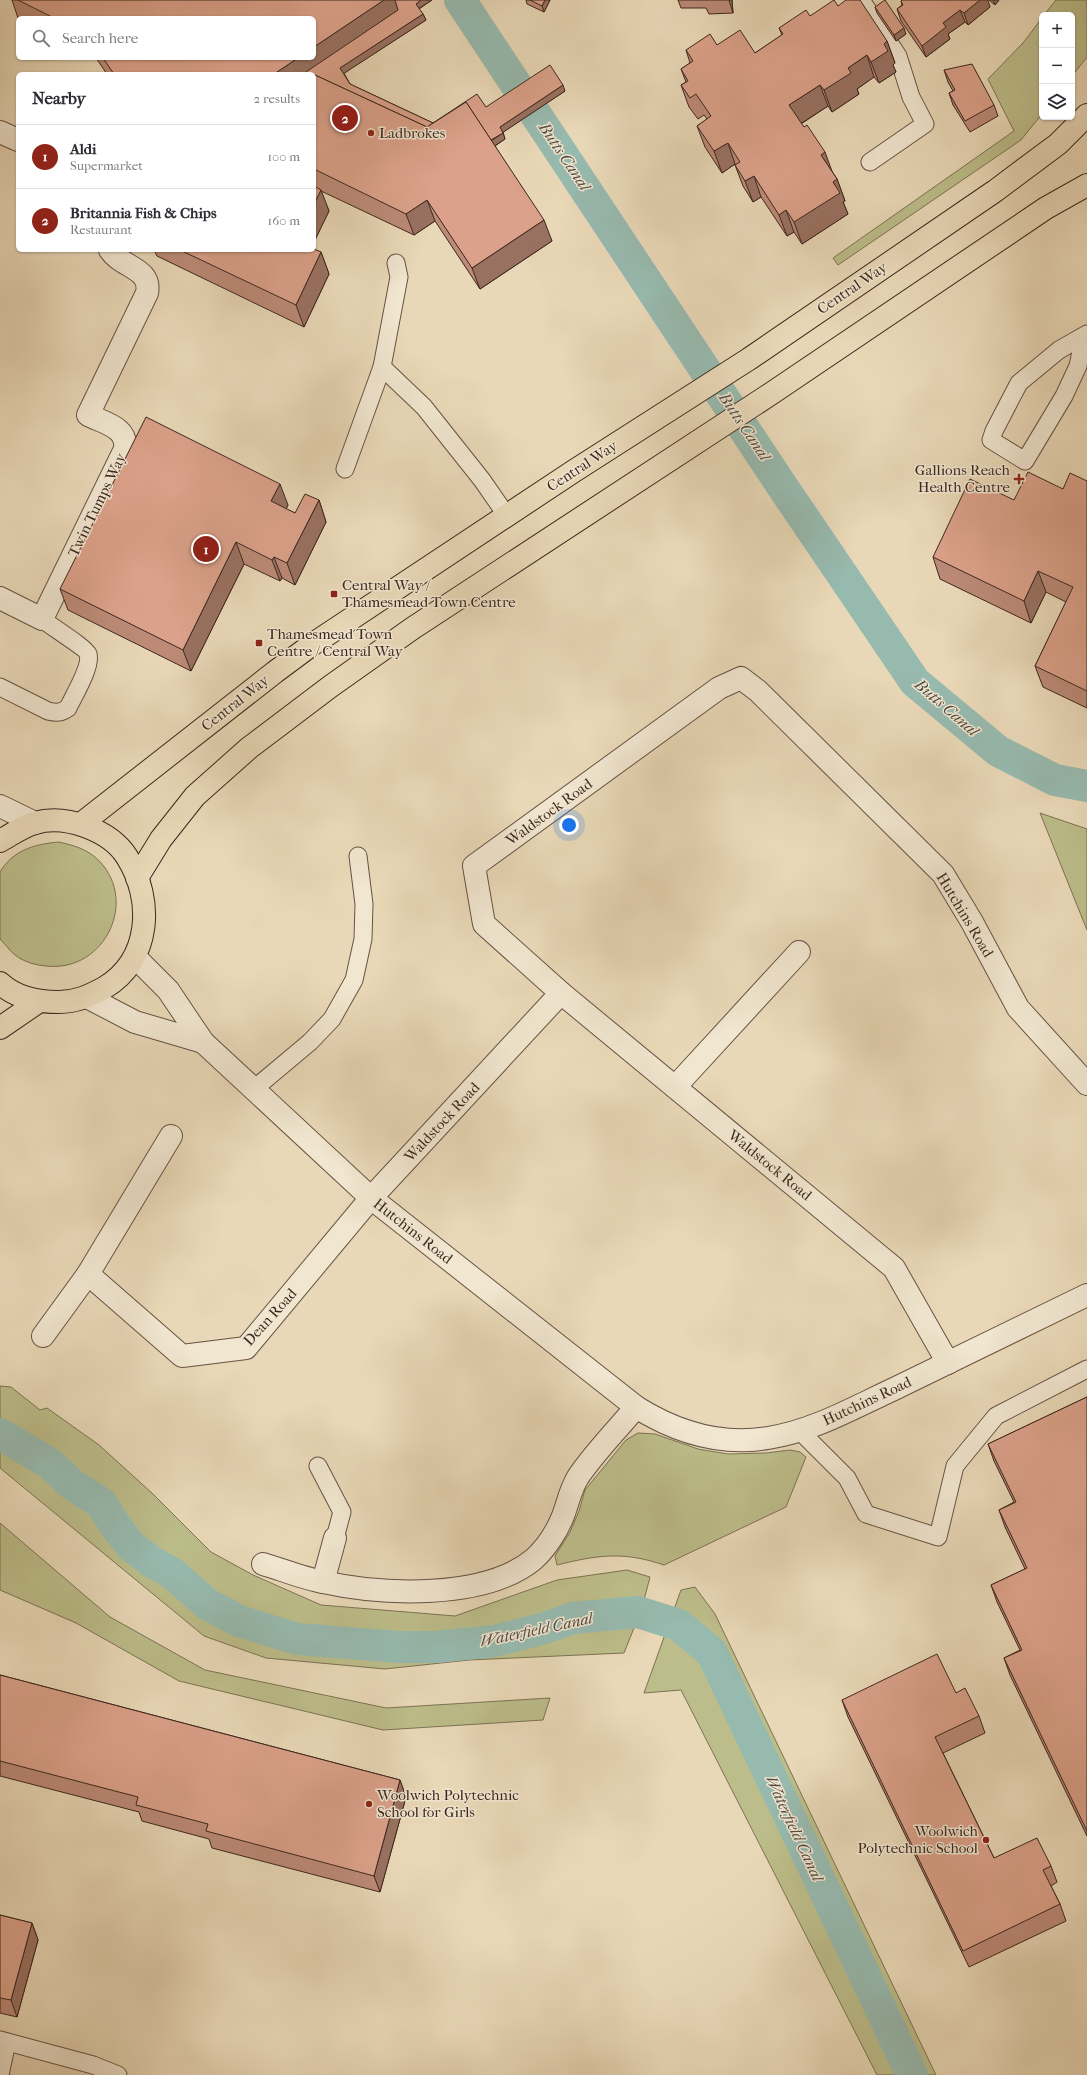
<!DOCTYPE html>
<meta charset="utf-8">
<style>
:root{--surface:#fff;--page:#f2f2f3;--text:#2b2b33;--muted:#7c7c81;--line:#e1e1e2;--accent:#8f2418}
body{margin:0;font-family:"IM FELL French Canon",serif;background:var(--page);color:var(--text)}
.controls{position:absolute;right:12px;top:12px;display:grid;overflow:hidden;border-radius:6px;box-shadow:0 1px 3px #0004}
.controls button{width:36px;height:36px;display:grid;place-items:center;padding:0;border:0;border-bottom:1px solid var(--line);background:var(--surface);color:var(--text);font:20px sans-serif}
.you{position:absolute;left:569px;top:825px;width:14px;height:14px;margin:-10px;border:3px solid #fff;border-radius:50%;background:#1a73e8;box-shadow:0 0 0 6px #1a73e833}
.badge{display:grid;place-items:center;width:26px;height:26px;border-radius:50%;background:var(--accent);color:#fff;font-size:13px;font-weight:700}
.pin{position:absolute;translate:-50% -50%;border:2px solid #fff;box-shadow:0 1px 4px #0006}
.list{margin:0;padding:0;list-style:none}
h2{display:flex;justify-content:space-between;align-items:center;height:52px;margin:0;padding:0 16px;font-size:17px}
h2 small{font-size:13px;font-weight:400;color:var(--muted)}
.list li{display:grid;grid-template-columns:26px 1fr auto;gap:12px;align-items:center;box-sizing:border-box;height:64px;padding:0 16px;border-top:1px solid var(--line)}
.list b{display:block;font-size:15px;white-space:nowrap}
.list p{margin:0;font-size:13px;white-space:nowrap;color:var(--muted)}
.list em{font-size:13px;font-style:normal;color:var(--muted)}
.icon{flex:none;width:22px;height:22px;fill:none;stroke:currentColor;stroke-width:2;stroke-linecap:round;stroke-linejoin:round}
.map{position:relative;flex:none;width:1087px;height:2075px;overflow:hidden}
.search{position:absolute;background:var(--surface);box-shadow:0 1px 3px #0004;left:16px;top:16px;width:300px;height:44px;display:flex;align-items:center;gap:10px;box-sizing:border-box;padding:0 14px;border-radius:6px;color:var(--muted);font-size:15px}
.panel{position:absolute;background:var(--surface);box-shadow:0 1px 3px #0004;left:16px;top:72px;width:300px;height:180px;border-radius:6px}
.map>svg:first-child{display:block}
.green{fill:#bcbd8a;stroke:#7c7254}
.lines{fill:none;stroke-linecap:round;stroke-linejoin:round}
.canal{stroke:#97baaf;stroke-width:32}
.service-casing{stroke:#675345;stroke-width:19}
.minor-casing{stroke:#675345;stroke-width:24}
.primary-casing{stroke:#3c271f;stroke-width:24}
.service{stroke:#f1e6d0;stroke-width:17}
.minor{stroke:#f1e6d0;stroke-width:22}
.primary{stroke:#e9d8b7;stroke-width:22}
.wall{fill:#bc8a77;stroke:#3c271f}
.shaded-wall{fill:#997161;stroke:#3c271f}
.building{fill:#dba18a;stroke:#3c271f}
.poi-dot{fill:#8f2418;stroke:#f1e6d0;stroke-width:1.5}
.labels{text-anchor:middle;stroke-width:3;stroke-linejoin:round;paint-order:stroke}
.poi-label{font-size:15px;fill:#3c271f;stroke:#f1e6d0;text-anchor:start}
.street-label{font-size:15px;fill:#3c271f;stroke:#f1e6d0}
.water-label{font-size:16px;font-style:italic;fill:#534c43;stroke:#f1e6d0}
</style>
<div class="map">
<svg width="1087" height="2075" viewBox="0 0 1087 2075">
<rect width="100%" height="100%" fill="#e9d8b7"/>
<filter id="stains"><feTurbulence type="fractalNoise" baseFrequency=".005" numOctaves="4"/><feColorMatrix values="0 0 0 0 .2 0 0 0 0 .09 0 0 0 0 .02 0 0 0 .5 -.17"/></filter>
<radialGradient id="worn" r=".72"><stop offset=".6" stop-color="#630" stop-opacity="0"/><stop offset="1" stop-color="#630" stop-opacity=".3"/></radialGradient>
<g class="green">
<polygon points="1056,0 1087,0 1087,57 1072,76 1072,15 1044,15"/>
<polygon points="1042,18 1042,114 1021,140 838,265 833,258 1014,131 988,79 1023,43"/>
<polygon points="1040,813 1087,829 1087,930"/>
<path d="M59,842C72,845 84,848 95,857C141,897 106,973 46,966C35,965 24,962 15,955C10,951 5,944 0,939V872C13,850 35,844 59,842Z"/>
<polygon points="0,1386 11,1387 40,1410 47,1408 99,1445 153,1494 211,1552 253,1575 321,1605 455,1616 557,1580 627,1570 650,1577 642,1608 624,1653 469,1660 385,1669 266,1658 204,1636 0,1468"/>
<path d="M638,1433L655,1434L698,1449L728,1454L766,1453L790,1450L800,1452L806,1457L786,1507L664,1565C623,1551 598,1555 557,1565L555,1556L570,1532L579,1511L585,1490L626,1440Z"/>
<polygon points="0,1523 110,1617 205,1670 386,1708 550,1698 543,1720 383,1730 179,1681 76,1623 0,1590"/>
<polygon points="695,1587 715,1614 936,2075 877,2075 681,1690 644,1693 681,1590"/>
</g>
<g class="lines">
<g class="canal">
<polyline points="460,0 780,483 915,682 998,751 1055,780 1087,786"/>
<polyline points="0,1434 49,1463 73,1485 101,1503 117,1528 131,1546 152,1562 172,1573 207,1604 239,1621 297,1639 399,1647 436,1647 494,1641 545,1628 573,1618 638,1612 679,1625 712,1653 912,2075"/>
</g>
<g class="service-casing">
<g id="service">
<polyline points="861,0 898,56 911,97 925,124 870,162"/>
<polyline points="1084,337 1078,366 1064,396 1025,461 991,440 994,431 1019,383 1059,350 1087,334"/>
<polyline points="382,367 424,407 482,480 507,516"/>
<polyline points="345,469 382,367 399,277 396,263"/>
<path d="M0,687L48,711C56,713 61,713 68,708C73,697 92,666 88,654C86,648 49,625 42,619"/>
<polyline points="254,1089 310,1042 332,1019 354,980 363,939 364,904 358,856"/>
<polyline points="800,1431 847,1478 866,1514 938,1537 955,1466 996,1416 1087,1369"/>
<polyline points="318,1466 342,1512 335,1538"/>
<polyline points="0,2040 93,2065 118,2075"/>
<polyline points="0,2075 7,2042"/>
</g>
</g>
<g class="minor-casing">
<g id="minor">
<polyline points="0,132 18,140"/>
<path d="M0,598L42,619L125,449C128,427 104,423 88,415L147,293C152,268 122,268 110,250"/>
<polyline points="0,806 35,823"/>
<polyline points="135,957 168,990 203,1042 371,1198 636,1407"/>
<polyline points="561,993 484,924 474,866 719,688 741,678 758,691 943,874 972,922 1018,1008 1087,1084"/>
<polyline points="87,997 135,1022 203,1042"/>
<polyline points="675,1087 799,952"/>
<polyline points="171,1136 88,1274 182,1356 246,1348 371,1198 561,993 894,1268 948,1363"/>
<polyline points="43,1336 88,1274"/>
<path d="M263,1564C283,1570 303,1578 323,1582C382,1595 485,1600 534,1559C546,1548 557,1531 563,1516C568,1503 570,1490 578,1477C594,1453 617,1430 636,1407C676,1432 721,1446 768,1438C813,1431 853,1408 894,1389C959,1358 1023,1326 1087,1295"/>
<polyline points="323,1582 335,1538"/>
</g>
</g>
<g class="primary-casing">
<g id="primary">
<polyline points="81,824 275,672 310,646 574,471 749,359 995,191 1058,144 1087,115"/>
<path d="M0,841C11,835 23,826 35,823C65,814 110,830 127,857C154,900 151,960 104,988C89,996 76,1002 59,1002C37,1002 16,998 0,983"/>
<polyline points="137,878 161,839 195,796 249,748 331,686 413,628 772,393 1046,208 1087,185"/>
<polyline points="0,1028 38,1002"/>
</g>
</g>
<use href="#service" class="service"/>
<use href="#minor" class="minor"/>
<use href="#primary" class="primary"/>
</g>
<g class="wall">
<polygon points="12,0 432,0 419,9 423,14 426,20 344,73 350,84 433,123 486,107 565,91 503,132 505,139 495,146 552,241 480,289 435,221 414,235 321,191 329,211 314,242 314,74 107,74 96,58 314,58 314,18 18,18"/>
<polygon points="526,0 550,0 544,12 527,4"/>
<polygon points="678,0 732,0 733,13 709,14 706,8 681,8"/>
<polygon points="989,0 999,0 995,5"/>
<polygon points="901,1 990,7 968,25 965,22 948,34 950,39 926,57 901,21 897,9 902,5"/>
<polygon points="838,6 887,41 895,63 893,65 896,72 879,83 874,77 857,89 859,94 832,112 828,106 801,124 837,179 845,201 843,202 848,214 802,244 794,232 787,236 761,197 753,202 743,186 735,165 735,164 722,173 705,147 697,126 707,119 704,115 698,119 689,107 681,85 686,82 681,69 690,63 686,50 755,53 782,35 779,28"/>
<polygon points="875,7 906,34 896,41 877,13"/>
<polygon points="944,70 994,105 998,116 970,132 953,105 949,93 953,91 948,82"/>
<polygon points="154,250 314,250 321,252 329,274 304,327 157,256"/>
<polygon points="1087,481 1087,708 1043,687 1035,666 1066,602 1046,592 1031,623 940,579 933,557 1014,500 1063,489"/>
<polygon points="319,500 326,522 295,585 282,578 280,581 244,564 191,671 68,610 60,589 288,505 286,509 295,513"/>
<polygon points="1087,1397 1087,1836 1010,1675 1004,1658 1020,1650 997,1602 991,1585 1025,1569 1005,1527 999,1510 1014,1502 994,1461 988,1444"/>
<polygon points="0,1675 400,1780 406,1797 380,1892 212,1848 209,1839 142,1821 139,1812 0,1776"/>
<polygon points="956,1693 979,1716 985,1733 943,1753 994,1858 1051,1866 1057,1882 1051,1886 1060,1904 1066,1921 969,1967 848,1717 842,1700"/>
<polygon points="0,1915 32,1923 38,1940 17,2017 0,2013"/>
</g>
<g class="shaded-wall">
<polygon points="384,0 395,0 401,16 314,74 274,74 298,58 314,58 314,47"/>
<polygon points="421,0 432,0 418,9 416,4"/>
<polygon points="545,0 550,0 544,12 542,6"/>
<polygon points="729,0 732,0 733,13"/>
<polygon points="980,0 988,0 990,7 968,25 964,13"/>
<polygon points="993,0 999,0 995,5"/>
<polygon points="960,10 965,22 948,34 950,39 926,57 922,46 943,23"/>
<polygon points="423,14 426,20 343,74 340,68"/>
<polygon points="904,28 906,34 896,41 894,35"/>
<polygon points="887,41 895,63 893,65 896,72 879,83 871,62 884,44"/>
<polygon points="867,55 874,77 857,89 859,94 832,112 824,90 848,68"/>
<polygon points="563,85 565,91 502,133 500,127"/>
<polygon points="820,85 828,106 797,126 789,105"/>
<polygon points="503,133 505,139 490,149 488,143"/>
<polygon points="728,143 735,164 722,173 714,151"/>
<polygon points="825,152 833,174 821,155"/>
<polygon points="754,176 761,197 753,202 745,181"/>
<polygon points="837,179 845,201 843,202 848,214 802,244 794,222 833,182"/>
<polygon points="321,190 329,211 314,242 314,204"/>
<polygon points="427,200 435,221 414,235 406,214"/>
<polygon points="786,210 794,232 787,236 779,215"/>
<polygon points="544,220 552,241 480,289 472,268"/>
<polygon points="321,252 329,274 304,327 296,305"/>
<polygon points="280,484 288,505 279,523 271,501"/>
<polygon points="319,500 326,522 295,585 287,563"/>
<polygon points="236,542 244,564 191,671 183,650"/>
<polygon points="274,557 282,578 280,581 272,560"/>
<polygon points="1038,571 1046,592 1031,623 1024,601"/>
<polygon points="400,1780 406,1797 380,1892 374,1876"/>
<polygon points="32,1923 38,1940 17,2017 11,2000"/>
</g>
<g class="building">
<polygon points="18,0 384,0 314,47 314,18 54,18"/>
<polygon points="395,0 421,0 416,4 423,14 340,68 350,84 433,123 477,94 486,107 550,65 563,85 500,127 503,133 491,140 466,102 427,127 315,75 314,76 314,74 303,74 398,10"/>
<polygon points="530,0 545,0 542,6"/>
<polygon points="834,0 838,6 846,0 860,0 887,41 884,44 888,51 871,62 867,55 848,68 851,73 824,90 820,85 789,105 804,127 807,125 825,152 821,155 837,179 833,182 840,193 794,222 786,210 779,215 754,176 745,181 735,165 740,162 728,143 714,151 697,126 711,116 696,94 690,98 681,85 688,81 681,69 693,61 686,50 710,34 717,45 740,30 755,53 783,34 779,28 806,10 810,16"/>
<polygon points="885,0 904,28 894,35 875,7"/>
<polygon points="902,0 980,0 964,13 960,10 943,23 946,27 922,46 897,9 903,5 901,1"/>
<polygon points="103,58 298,58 274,74 114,74"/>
<polygon points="972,64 994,105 965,121 949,93 955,90 944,70"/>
<polygon points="315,75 427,127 466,102 544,220 472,268 427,200 406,214 314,169 314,76"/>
<polygon points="314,186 321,190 314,204"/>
<polygon points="314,249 321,252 296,305 180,250 314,250"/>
<polygon points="146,417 280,484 271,501 295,513 305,494 319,500 287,563 274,557 272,560 236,542 183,650 60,589"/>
<polygon points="1028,472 1063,489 1070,473 1087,481 1087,691 1035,666 1073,587 1038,571 1024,601 933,557 970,479 1014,500"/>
<polygon points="1087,1397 1087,1831 1004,1658 1022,1650 991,1585 1027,1568 999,1510 1016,1502 988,1444"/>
<polygon points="937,1654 956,1693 965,1688 979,1716 935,1737 994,1858 1037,1838 1051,1866 1043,1870 1060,1904 963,1951 842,1700"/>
<polygon points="0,1675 400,1780 374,1876 206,1831 208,1824 136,1805 138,1797 0,1761"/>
<polygon points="0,1915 32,1923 11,2000 0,1998"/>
</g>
<g class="poi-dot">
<circle cx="371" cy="133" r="4"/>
<path d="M1017 473h4v4h4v4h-4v4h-4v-4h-4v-4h4z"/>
<rect x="330" y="590" width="8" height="8" rx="2"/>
<rect x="255" y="639" width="8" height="8" rx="2"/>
<circle cx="369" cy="1804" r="4"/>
<circle cx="986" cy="1840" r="4"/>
</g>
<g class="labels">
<g class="poi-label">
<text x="379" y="138">Ladbrokes</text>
<text x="1010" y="475" text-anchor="end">Gallions Reach<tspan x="1010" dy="17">Health Centre</tspan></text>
<text x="342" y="590">Central Way /<tspan x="342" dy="17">Thamesmead Town Centre</tspan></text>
<text x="267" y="639">Thamesmead Town<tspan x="267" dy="17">Centre / Central Way</tspan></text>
<text x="377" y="1800">Woolwich Polytechnic<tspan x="377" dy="17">School for Girls</tspan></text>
<text x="978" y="1836" text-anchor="end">Woolwich<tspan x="978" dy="17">Polytechnic School</tspan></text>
</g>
<g class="street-label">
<text transform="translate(852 288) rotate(-34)" y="5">Central Way</text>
<text transform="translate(582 466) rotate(-33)" y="5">Central Way</text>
<text transform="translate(97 505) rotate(-64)" y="5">Twin Tumps Way</text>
<text transform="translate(235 703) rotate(-38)" y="5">Central Way</text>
<text transform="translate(549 812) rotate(-36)" y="5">Waldstock Road</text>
<text transform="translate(965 915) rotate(59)" y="5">Hutchins Road</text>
<text transform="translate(442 1122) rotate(-47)" y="5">Waldstock Road</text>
<text transform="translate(770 1165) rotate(39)" y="5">Waldstock Road</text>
<text transform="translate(413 1231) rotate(38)" y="5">Hutchins Road</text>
<text transform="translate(270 1317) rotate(-48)" y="5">Dean Road</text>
<text transform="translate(867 1401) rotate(-25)" y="5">Hutchins Road</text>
</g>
<g class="water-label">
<text transform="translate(565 156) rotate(56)" y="6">Butts Canal</text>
<text transform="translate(745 426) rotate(56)" y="6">Butts Canal</text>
<text transform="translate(947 707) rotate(41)" y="6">Butts Canal</text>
<text transform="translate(536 1629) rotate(-12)" y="6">Waterfield Canal</text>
<text transform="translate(795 1828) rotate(65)" y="6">Waterfield Canal</text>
</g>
</g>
<rect width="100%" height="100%" filter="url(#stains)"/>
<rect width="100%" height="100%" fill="url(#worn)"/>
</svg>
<div class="controls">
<button>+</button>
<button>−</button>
<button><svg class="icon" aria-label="layers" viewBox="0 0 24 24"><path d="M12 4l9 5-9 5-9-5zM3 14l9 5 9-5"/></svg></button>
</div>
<div class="you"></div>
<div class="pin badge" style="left:206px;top:549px">1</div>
<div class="pin badge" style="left:345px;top:118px">2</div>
<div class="search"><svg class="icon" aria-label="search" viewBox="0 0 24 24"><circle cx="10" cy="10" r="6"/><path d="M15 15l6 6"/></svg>Search here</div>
<section class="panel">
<h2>Nearby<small>2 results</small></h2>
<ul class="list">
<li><span class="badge">1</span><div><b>Aldi</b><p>Supermarket</p></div><em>100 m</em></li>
<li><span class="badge">2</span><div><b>Britannia Fish &amp; Chips</b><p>Restaurant</p></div><em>160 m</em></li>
</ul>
</section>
</div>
